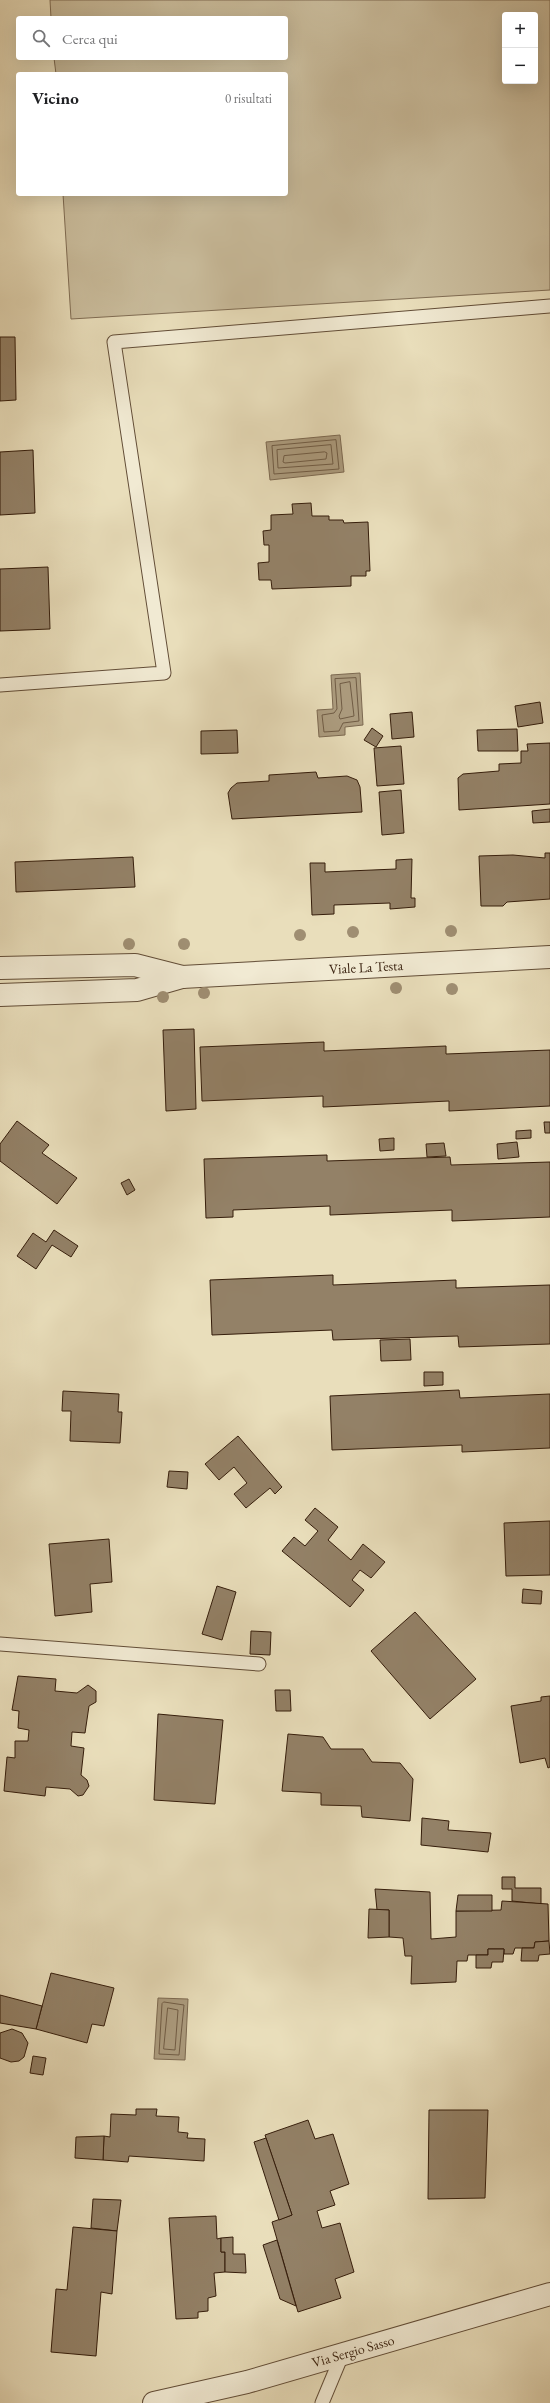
<!DOCTYPE html>
<html lang="it">
<meta charset="utf-8">
<style>
:root{--surface:#fff;--page:#f2f2f2;--text:#202124;--muted:#757577;--line:#e0e0e0}
body{margin:0;font-family:"EB Garamond",serif;background:var(--page);color:var(--text)}
.controls{position:absolute;right:12px;top:12px;display:grid;overflow:hidden;border-radius:4px;box-shadow:0 4px 16px #0002}
.controls button{width:36px;height:36px;display:grid;place-items:center;padding:0;border:0;border-bottom:1px solid var(--line);background:var(--surface);color:var(--text);font:20px sans-serif}
.list{margin:0;padding:0;list-style:none}
h2{display:flex;justify-content:space-between;align-items:center;height:52px;margin:0;padding:0 16px;font-size:17px}
h2 small{font-size:13px;font-weight:400;color:var(--muted)}
.icon{flex:none;width:22px;height:22px;fill:none;stroke:currentColor;stroke-width:2;stroke-linecap:round;stroke-linejoin:round}
.map{position:relative;flex:none;width:550px;height:2403px;overflow:hidden}
.search{position:absolute;background:var(--surface);box-shadow:0 4px 16px #0002;left:16px;top:16px;width:272px;height:44px;display:flex;align-items:center;gap:10px;box-sizing:border-box;padding:0 14px;border-radius:4px;color:var(--muted);font-size:15px}
.panel{position:absolute;background:var(--surface);box-shadow:0 4px 16px #0002;left:16px;top:72px;width:272px;height:124px;border-radius:4px}
.map>svg:first-child{display:block}
.green{fill:#cabd9d;stroke:#806d54;fill-rule:evenodd}
.water{fill:#ac9c7f;stroke:#7c6951}
.lines{fill:none;stroke-linecap:round;stroke-linejoin:round}
.shore{stroke:#705c45;stroke-width:1}
.building{fill:#938167;stroke:#351d0b}
.service-casing{stroke:#624d37;stroke-width:15}
.minor-casing{stroke:#624d37;stroke-width:24}
.service{stroke:#f1ead3;stroke-width:13}
.minor{stroke:#f1ead3;stroke-width:22}
.tree{fill:#9f8e72}
.labels{text-anchor:middle;stroke-width:4;stroke-linejoin:round;paint-order:stroke}
.street-label{font-size:14px;fill:#351d0b;stroke:#f1ead3}
</style>
<div class="map">
<svg width="550" height="2403" viewBox="0 0 550 2403">
<rect width="100%" height="100%" fill="#e9debb"/>
<filter id="stains"><feTurbulence type="fractalNoise" baseFrequency=".005" numOctaves="4"/><feColorMatrix values="0 0 0 0 .2 0 0 0 0 .09 0 0 0 0 .02 0 0 0 .5 -.17"/></filter>
<radialGradient id="worn" r=".72"><stop offset=".6" stop-color="#630" stop-opacity="0"/><stop offset="1" stop-color="#630" stop-opacity=".3"/></radialGradient>
<path class="green" d="M50,0H550V290L71,319L63,194H286V74H56L54,58H286V18H51ZM505,15H535V81H505Z"/>
<g class="water">
<polygon points="340,435 344,472 270,480 266,442"/>
<polygon points="360,673 363,725 345,727 345,735 319,737 317,710 333,709 331,675"/>
<polygon points="158,1998 188,1999 185,2060 154,2059"/>
</g>
<g class="lines">
<g class="shore">
<polygon points="336,440 339,469 274,474 272,446"/>
<polygon points="331,445 333,464 278,468 277,450"/>
<polygon points="325,452 327,453 326,459 285,463 283,462 284,456"/>
<polygon points="356,678 359,721 343,723 339,731 324,732 322,715 334,713 337,709 335,679"/>
<polygon points="350,682 354,716 340,719 339,716 342,709 340,684"/>
<polygon points="164,2002 184,2005 179,2055 159,2054 162,2004"/>
<polygon points="168,2008 178,2010 175,2050 164,2049"/>
</g>
</g>
<g class="building">
<polygon points="0,337 15,337 16,400 0,401"/>
<polygon points="33,450 35,513 0,515 0,452"/>
<polygon points="311,503 312,516 329,516 329,520 343,520 344,523 368,522 370,571 366,571 366,576 351,576 351,586 272,589 271,580 259,580 258,563 269,562 269,545 264,545 263,531 271,530 271,515 293,514 292,504"/>
<polygon points="48,567 50,629 0,631 0,569"/>
<polygon points="540,702 543,723 518,727 515,706"/>
<polygon points="412,712 414,737 392,739 390,714"/>
<polygon points="372,728 383,736 376,747 364,740"/>
<polygon points="517,729 518,751 478,751 477,730"/>
<polygon points="237,730 238,753 201,754 201,731"/>
<polygon points="550,743 550,804 459,810 458,778 463,774 499,771 499,764 521,763 521,751 528,751 527,744"/>
<polygon points="401,746 404,784 377,786 374,748"/>
<polygon points="316,772 318,778 347,776 357,780 360,787 362,812 232,819 228,793 231,788 237,783 269,781 269,775"/>
<polygon points="401,790 404,833 382,835 379,792"/>
<polygon points="550,809 550,822 533,823 532,811"/>
<polygon points="545,853 550,853 550,899 507,902 503,906 481,906 479,856 513,855 545,858"/>
<polygon points="133,857 135,887 16,892 15,862"/>
<polygon points="412,859 411,898 415,898 415,907 390,909 390,903 334,905 334,914 312,915 310,863 325,863 325,872 396,869 396,860"/>
<polygon points="194,1029 196,1109 166,1111 163,1030"/>
<polygon points="324,1042 324,1051 446,1046 446,1054 550,1050 550,1106 449,1111 449,1101 323,1107 323,1096 202,1101 200,1047"/>
<polygon points="17,1121 49,1145 42,1153 77,1178 57,1204 0,1161 0,1144"/>
<polygon points="544,1122 550,1122 550,1133 545,1133"/>
<polygon points="531,1130 531,1138 516,1139 516,1131"/>
<polygon points="394,1138 394,1150 380,1151 379,1139"/>
<polygon points="517,1142 519,1157 498,1159 497,1144"/>
<polygon points="444,1143 446,1156 427,1157 426,1144"/>
<polygon points="327,1155 327,1161 450,1157 451,1165 550,1162 550,1217 452,1221 452,1210 330,1215 330,1206 233,1210 233,1217 206,1218 204,1159"/>
<polygon points="129,1179 135,1190 127,1195 121,1183"/>
<polygon points="54,1230 78,1246 71,1257 52,1245 36,1269 17,1256 33,1233 46,1242"/>
<polygon points="333,1275 333,1285 456,1280 456,1288 550,1285 550,1344 459,1347 458,1336 333,1340 332,1330 212,1335 210,1280"/>
<polygon points="410,1339 411,1360 381,1361 380,1340"/>
<polygon points="424,1372 443,1372 443,1385 424,1386"/>
<polygon points="459,1390 460,1398 550,1394 550,1448 462,1452 462,1445 332,1450 330,1396"/>
<polygon points="63,1391 119,1394 118,1412 122,1412 120,1443 70,1441 71,1411 62,1411"/>
<polygon points="238,1436 282,1487 275,1494 270,1488 246,1508 234,1494 247,1483 234,1467 219,1480 205,1464"/>
<polygon points="169,1471 188,1472 187,1489 167,1487"/>
<polygon points="315,1508 338,1527 328,1540 351,1560 363,1544 385,1562 371,1578 360,1570 352,1580 364,1590 350,1607 282,1551 294,1537 305,1546 318,1531 305,1520"/>
<polygon points="550,1521 550,1575 506,1576 504,1523"/>
<polygon points="109,1539 112,1582 90,1584 92,1612 55,1616 49,1544"/>
<polygon points="217,1586 236,1592 222,1640 202,1634"/>
<polygon points="523,1589 542,1591 541,1604 522,1603"/>
<polygon points="415,1612 476,1679 430,1719 371,1651"/>
<polygon points="251,1631 271,1632 270,1655 250,1654"/>
<polygon points="18,1676 56,1679 55,1691 77,1693 88,1685 96,1691 96,1702 89,1706 85,1733 72,1732 71,1746 84,1748 81,1775 87,1780 89,1786 83,1795 78,1796 70,1789 46,1787 45,1796 4,1791 7,1757 15,1758 15,1741 28,1741 29,1730 18,1728 19,1711 12,1710"/>
<polygon points="275,1690 290,1690 291,1711 276,1711"/>
<polygon points="550,1696 550,1767 548,1768 545,1758 520,1763 511,1706 541,1701 541,1697"/>
<polygon points="158,1714 223,1720 215,1804 154,1800"/>
<polygon points="288,1734 323,1737 331,1749 363,1749 372,1762 400,1763 413,1779 410,1821 362,1817 361,1806 321,1805 321,1793 282,1791"/>
<polygon points="422,1818 449,1821 448,1830 491,1833 488,1852 421,1845"/>
<polygon points="502,1877 515,1877 515,1888 541,1888 541,1904 512,1901 512,1889 502,1889"/>
<polygon points="375,1889 430,1892 431,1939 456,1937 456,1911 501,1910 502,1901 548,1904 549,1941 535,1942 534,1948 515,1948 513,1954 504,1954 504,1949 488,1949 488,1955 468,1955 467,1961 457,1961 456,1982 411,1984 412,1956 405,1956 403,1938 389,1937 389,1910 377,1910"/>
<polygon points="458,1895 492,1895 492,1911 456,1911"/>
<polygon points="369,1909 389,1910 389,1937 368,1938"/>
<polygon points="549,1941 550,1954 539,1955 538,1961 521,1961 522,1948 534,1948 535,1942"/>
<polygon points="488,1949 504,1949 503,1962 492,1962 491,1968 476,1968 476,1955 488,1955"/>
<polygon points="51,1973 114,1988 104,2026 92,2024 87,2043 36,2029"/>
<polygon points="0,1995 42,2006 36,2029 0,2023"/>
<polygon points="12,2029 22,2033 28,2043 24,2057 19,2061 11,2062 0,2058 0,2033"/>
<polygon points="33,2056 46,2058 43,2075 30,2073"/>
<polygon points="136,2109 157,2109 156,2116 179,2117 178,2132 188,2133 187,2138 205,2139 204,2161 129,2156 128,2162 103,2160 104,2136 110,2137 111,2114 136,2115"/>
<polygon points="429,2110 488,2110 485,2198 428,2199"/>
<polygon points="308,2120 315,2139 333,2134 349,2184 330,2191 335,2205 317,2211 322,2228 340,2223 354,2272 335,2279 341,2298 298,2312 272,2222 292,2215 265,2135"/>
<polygon points="104,2136 103,2160 75,2158 76,2137"/>
<polygon points="266,2138 292,2215 279,2220 254,2142"/>
<polygon points="93,2199 121,2200 117,2231 91,2228"/>
<polygon points="216,2216 217,2239 221,2238 221,2252 225,2252 225,2272 214,2273 216,2296 208,2298 208,2311 198,2312 198,2318 176,2319 169,2218"/>
<polygon points="73,2227 117,2231 112,2294 101,2292 96,2356 51,2352 56,2289 67,2290"/>
<polygon points="233,2237 233,2254 245,2254 246,2273 225,2272 225,2252 221,2252 221,2238"/>
<polygon points="277,2240 296,2306 280,2299 263,2245"/>
</g>
<g class="lines">
<g class="service-casing">
<g id="service">
<polyline points="0,685 164,673 114,342 550,306"/>
<polyline points="0,1644 259,1664"/>
<polyline points="322,2403 342,2355"/>
</g>
</g>
<g class="minor-casing">
<g id="minor">
<polyline points="0,968 135,965 182,977"/>
<polyline points="0,995 137,990 182,977 550,957"/>
<polyline points="154,2403 247,2382 550,2294"/>
</g>
</g>
<use href="#service" class="service"/>
<use href="#minor" class="minor"/>
</g>
<g class="tree">
<circle cx="451" cy="931" r="6"/>
<circle cx="353" cy="932" r="6"/>
<circle cx="300" cy="935" r="6"/>
<circle cx="129" cy="944" r="6"/>
<circle cx="184" cy="944" r="6"/>
<circle cx="396" cy="988" r="6"/>
<circle cx="452" cy="989" r="6"/>
<circle cx="204" cy="993" r="6"/>
<circle cx="163" cy="997" r="6"/>
</g>
<g class="labels">
<g class="street-label">
<text transform="translate(366 967) rotate(-3)" y="5">Viale La Testa</text>
<text transform="translate(353 2351) rotate(-16)" y="5">Via Sergio Sasso</text>
</g>
</g>
<rect width="100%" height="100%" filter="url(#stains)"/>
<rect width="100%" height="100%" fill="url(#worn)"/>
</svg>
<div class="controls">
<button>+</button>
<button>−</button>
</div>
<div class="search"><svg class="icon" aria-label="search" viewBox="0 0 24 24"><circle cx="10" cy="10" r="6"/><path d="M15 15l6 6"/></svg>Cerca qui</div>
<section class="panel">
<h2>Vicino<small>0 risultati</small></h2>
<ul class="list">
</ul>
</section>
</div>
